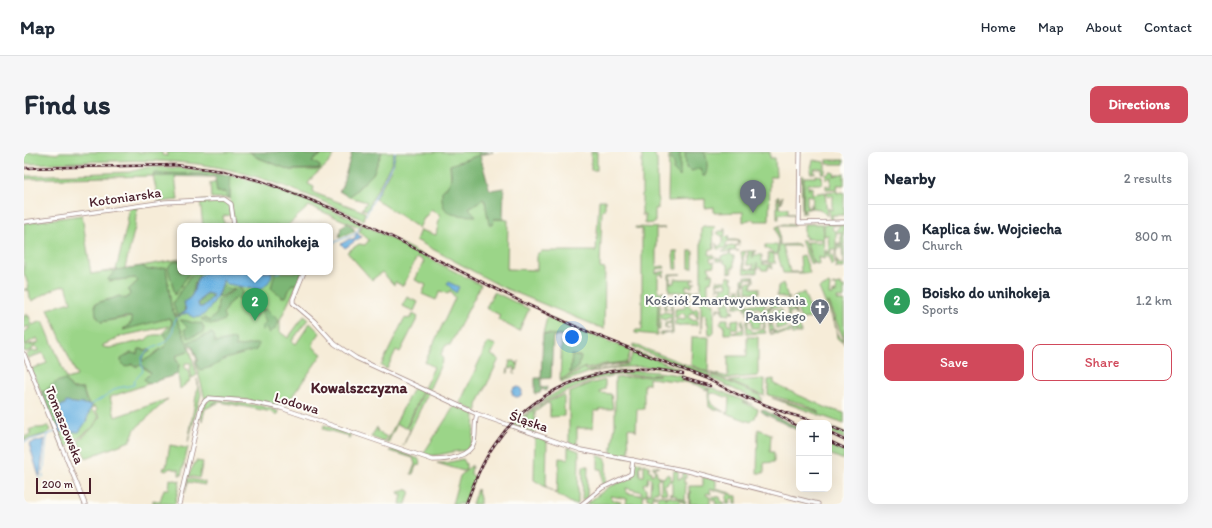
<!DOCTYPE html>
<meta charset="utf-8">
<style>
:root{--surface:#fff;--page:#f6f6f7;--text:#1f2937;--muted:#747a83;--line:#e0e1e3;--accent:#d1495b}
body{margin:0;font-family:Itim,sans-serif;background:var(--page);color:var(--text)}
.controls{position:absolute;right:12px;bottom:12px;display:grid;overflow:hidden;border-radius:8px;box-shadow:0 4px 16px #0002}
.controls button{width:36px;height:36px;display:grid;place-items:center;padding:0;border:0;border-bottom:1px solid var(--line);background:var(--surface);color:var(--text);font:20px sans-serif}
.scale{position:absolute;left:12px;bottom:10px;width:55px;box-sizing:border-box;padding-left:4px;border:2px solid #4a1f2b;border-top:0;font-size:11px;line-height:14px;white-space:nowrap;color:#4a1f2b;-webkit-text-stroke:3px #fdfcf7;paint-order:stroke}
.you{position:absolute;left:548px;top:185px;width:14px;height:14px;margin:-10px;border:3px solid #fff;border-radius:50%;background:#1a73e8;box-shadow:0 0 0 6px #1a73e833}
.badge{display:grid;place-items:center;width:26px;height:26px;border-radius:50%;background:var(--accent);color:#fff;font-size:13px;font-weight:700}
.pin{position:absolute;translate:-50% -33px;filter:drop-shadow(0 1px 2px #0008)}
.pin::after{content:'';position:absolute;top:21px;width:14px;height:12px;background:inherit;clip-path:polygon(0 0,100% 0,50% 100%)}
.popup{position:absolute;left:153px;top:71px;width:156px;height:52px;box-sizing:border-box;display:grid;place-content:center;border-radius:8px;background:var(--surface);filter:drop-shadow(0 1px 3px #0005);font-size:13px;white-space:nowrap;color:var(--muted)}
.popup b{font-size:15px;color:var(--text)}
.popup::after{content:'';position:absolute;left:50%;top:100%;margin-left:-8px;border:8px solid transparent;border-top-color:var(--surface)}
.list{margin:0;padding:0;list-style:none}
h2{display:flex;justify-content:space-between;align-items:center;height:52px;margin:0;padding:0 16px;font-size:17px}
h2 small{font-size:13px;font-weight:400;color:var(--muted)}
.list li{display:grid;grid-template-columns:26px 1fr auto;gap:12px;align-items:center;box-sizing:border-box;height:64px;padding:0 16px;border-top:1px solid var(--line)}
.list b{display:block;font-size:15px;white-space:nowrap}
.list p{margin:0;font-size:13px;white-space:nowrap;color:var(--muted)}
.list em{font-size:13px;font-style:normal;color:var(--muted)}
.actions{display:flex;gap:8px;padding:12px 16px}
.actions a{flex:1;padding:9px 0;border:1px solid var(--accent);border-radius:8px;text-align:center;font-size:14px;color:var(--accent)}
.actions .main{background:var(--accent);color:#fff}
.map{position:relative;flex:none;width:820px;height:352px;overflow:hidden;border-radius:8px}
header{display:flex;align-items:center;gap:24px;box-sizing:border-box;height:56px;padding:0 20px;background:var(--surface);border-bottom:1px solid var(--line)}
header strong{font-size:19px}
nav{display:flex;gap:22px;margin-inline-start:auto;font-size:14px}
.intro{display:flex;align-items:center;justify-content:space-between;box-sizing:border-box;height:96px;padding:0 24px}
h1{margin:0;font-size:28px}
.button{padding:10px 18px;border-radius:8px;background:var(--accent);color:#fff;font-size:14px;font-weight:700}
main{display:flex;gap:24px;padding:0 24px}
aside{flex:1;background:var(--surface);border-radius:8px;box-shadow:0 4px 16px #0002}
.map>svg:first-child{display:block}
.green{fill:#9bd588;stroke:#727a5a;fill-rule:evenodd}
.forest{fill:#7cb674;stroke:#636a50}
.water{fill:#6bb2e2;stroke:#5a6886;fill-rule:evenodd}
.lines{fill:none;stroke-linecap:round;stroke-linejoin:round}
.stream{stroke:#6bb2e2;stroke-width:1}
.secondary-casing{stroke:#a08682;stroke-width:5}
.secondary{stroke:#fff;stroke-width:3.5}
.rail-casing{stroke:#4a1f2b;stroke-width:2.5}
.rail{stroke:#fdfcf7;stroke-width:1;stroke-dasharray:3;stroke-linecap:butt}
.labels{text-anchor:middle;stroke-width:4;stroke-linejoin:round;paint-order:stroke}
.street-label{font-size:14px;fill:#4a1f2b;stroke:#fdfcf7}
.worship-label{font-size:14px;fill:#5b616d;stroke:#fdfcf7;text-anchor:end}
.neighbourhood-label{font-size:15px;font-weight:bold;fill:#4a1f2b;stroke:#fdfcf7}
</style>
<header>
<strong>Map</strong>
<nav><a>Home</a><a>Map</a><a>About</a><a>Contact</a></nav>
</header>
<div class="intro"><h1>Find us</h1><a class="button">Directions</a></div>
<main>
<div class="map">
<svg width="820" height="352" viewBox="0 0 820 352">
<rect width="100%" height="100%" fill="#fdfcf7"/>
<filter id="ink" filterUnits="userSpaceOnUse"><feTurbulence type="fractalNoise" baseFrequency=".025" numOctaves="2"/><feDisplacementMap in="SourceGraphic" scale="8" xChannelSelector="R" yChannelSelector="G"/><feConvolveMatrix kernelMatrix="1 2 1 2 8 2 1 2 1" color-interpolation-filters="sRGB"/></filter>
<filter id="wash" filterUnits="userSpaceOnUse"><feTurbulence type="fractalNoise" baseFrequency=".012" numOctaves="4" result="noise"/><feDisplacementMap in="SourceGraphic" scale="16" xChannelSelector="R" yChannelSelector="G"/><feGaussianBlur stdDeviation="0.9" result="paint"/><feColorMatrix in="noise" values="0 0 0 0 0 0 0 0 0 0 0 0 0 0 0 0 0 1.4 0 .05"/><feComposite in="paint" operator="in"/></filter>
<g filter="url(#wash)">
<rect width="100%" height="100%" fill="#f6ecd8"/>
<g class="green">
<path d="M16,0L33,2L36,0H138V3L143,4V0H225L228,1L232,5L266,18H293L296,17L288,9L297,3H310C303,17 290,20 284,32L290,35L289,39L293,42L341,60L339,68C287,43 230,19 173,12C117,5 56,11 0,12V1Z"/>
<polygon points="358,0 370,0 368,10 348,48 346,49 347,51 343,58 338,57 343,50 325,45 349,22"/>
<polygon points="372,0 455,0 456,3 426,13 427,29 422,37 446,58 445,56 459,47 470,67 484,68 483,117 513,118 513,102 518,99 572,99 575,48 581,48 581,58 578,58 576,116 581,117 580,177 478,135 392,88 396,78 412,83 416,63 407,57 401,66 400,66 395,76 351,47 369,13"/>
<rect x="567" y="0" width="6" height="18"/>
<polygon points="618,0 631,0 631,6 633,6 634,57 631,57 631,71 621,72 621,63 618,63"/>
<polygon points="645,0 746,0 746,6 751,6 752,25 746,25 745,69 730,69 729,67 719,70 719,60 690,61 690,55 681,56 681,47 644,49"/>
<polygon points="789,8 801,10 801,21 797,21 799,17 790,17 791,21 786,21"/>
<rect x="803" y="8" width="17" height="4"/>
<path d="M123,15C151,15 179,17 205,23C251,33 295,52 338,71L335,75L285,54L263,74H222V71L217,72V74H211L206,47V23L136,21L129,24H151L154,48L135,50L129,24L0,27V24L106,20Z"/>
<polygon points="807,20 811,21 810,24 820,21 820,33 813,33 814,37 802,37 802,33 806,35 807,25 802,27 802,23"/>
<polygon points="779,23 779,57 778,62 777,24"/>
<path d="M792,23L798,24V32H783L785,38V35H788V42L801,40L803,64L796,57L788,56L780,58L782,61H779L780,25H792ZM783,43L789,45L788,54L786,52V55H788L783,56Z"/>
<polygon points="192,29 193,40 203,40 203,46 187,46 186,31"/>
<polygon points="813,39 813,41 820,40 820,63 808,63 809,68 806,68 804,56 808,58 808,43 804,45 802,40"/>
<polygon points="753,44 755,44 755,47 758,47 758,44 758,50 755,51 756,56 764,56 764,62 772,62 755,62 755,67 753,67 753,48 758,50 758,48 753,47"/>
<polygon points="176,49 201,49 206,51 207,63 199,64 200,72 208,71 208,74 179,74"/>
<path d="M113,55L111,75L101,116L85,129L111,126L114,129L104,138L106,142L102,147L95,144C87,148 79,148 71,152L74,165L77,170L107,165L108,170L99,177L145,166L148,169L142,194C133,198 128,206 118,209L119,204L126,198L115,197L113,202L106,201L100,206L106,213H117L126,221L120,227L124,232L86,245L91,265L144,247L111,277L106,289L62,306L54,289C62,281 72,275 76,264L72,260L73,257L70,254L67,258L75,264L69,275L40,297L33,281L37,279L47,281L65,262L66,256L69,252L63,254L64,252L59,237H48L45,232C33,230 30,231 21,239L17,240L7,217L23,211L19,201L4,206L5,211L2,203L8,199H15L14,196L10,194L8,198L2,200L0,199L1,193L6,192L7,194V191L10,193L15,190L13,186L0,193V180L5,177V174L0,176V164L3,162V164H5L8,173L19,169L43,227L53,224L24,157L47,150L42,133L30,137L8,149L6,147L5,138H0L5,135L0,121V71L58,63L67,122L92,118L103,73L105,56ZM145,174L137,183C131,183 126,182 122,188L85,196L79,195V193L91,188L93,185Z"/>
<polygon points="339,72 457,133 426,193 422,193 417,202 419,208 405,238 400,236 410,215 401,210 431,146 426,138 424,142 416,139 412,148 398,142 402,133 391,128 400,109 393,105 379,134 371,130 370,133 358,120 348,128 323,100 335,92 341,93 345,88 335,79"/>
<polygon points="760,72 771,73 770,74 755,74 756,93 774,92 776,94 759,94 766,120 777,120 776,104 780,103 786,121 759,121 754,103 755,93 752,75"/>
<polygon points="780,72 799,72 800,107 794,105 795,112 792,112 791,110 790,112 782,90 797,90 797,87 781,87 783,85 780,84"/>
<polygon points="800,72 807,72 809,78 812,80 812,116 811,97 807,97 807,101 801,101 809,103 810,112 807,113 806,105 801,105 801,98 805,100 804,83 800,84"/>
<polygon points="808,72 819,72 820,93 813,93 813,91 817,92 817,80 813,81 812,78 817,73 809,74"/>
<polygon points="679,74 691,75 689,80 690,97 686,97 685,103 690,103 690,106 686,106 687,110 690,110 690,114 684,115 687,120 684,122 689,122 687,130 684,130 684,151 690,151 690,180 688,182 685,182 684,171 683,171 683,165 681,162 678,162 677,181 677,76"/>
<polygon points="611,75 641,76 632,77 632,115 640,114 641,116 632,117 632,121 641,119 639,125 638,122 634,123 634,140 639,140 639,138 639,142 642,143 637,145 634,142 633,183 611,181 611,178 618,178 618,77 611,76"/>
<polygon points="700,76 701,76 701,83 699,84 704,85 705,83 704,88 715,88 715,92 714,89 705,89 702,91 702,95 715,93 715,94 712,93 711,98 715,99 705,99 708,99 706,100 707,103 710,104 710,116 706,116 709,120 704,121 704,113 700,111 700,109 692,109 692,105 697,108 697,104 704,103 706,100 698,100 704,96 693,97 692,91 693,94 696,94 699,90 699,85 693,81 696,79 700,79"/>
<polygon points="777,88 780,88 789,112 786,111"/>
<polygon points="741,93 754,93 753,103 741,96"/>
<polygon points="820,94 820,116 813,116 813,108 815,112 819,112 818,96 815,96 813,100 813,94"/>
<polygon points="649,99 653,99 654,117 650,117"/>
<rect x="665" y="99" width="4" height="17"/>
<polygon points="722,99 719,106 721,116 724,117 721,117 733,117 733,121 720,121 717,100"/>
<polygon points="723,99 729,99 729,106 729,99 732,99 730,103 738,103 738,110 743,110 738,112 748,113 748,117 747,115 744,115 744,118 738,118 736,115 734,117 733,111 733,117 728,117 730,113 723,113 723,103 725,103"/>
<polygon points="744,101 750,102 750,108 752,111 744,111"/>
<path d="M156,107V120H279L256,168V180L264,186L280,164L284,167L268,189L272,192L286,171L296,181L289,191L290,196L298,202L260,256C244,253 194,239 181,247L171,209L173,208L168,194L164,195L147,154L142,116L124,118L118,114Z"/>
<polygon points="645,122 657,122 646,123 646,131 650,131 650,127 671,127 667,129 667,131 672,131 669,132 668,135 662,134 662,138 673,139 674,137 674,140 645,140"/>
<polygon points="704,124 709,126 706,128 710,130 710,140 713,141 713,136 714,139 716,136 716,151 711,151 711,146 706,144 707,158 710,159 705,160 710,161 706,161 705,163 699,162 701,160 698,160 698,157 694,157 693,160 693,156 700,157 698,152 704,151 704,146 695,146 697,145 697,142 693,141 698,139 698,136 694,136 693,138 693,135 702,135 703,131 694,131 693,134 693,126 694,129 702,129"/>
<polygon points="720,124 730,125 728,126 730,126 730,130 728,131 727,136 735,136 735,141 723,140 723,130 729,130 729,127 722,126 721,133 719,128 721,143 724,144 719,143 719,148 718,127 722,126"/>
<polygon points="759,131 764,145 766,145 765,148 763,148 765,146 753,144 754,134"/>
<polygon points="804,132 806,133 805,143 808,143 808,140 812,141 812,134 808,134 809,133 816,132 818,135 820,135 820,146 813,146 814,150 814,148 820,150 820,188 804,150 803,150 813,177 812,178 820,192 813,186 812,177 795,136"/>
<polygon points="470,140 505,157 495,179 474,168 476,163 462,156"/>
<polygon points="780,140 785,154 788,154 791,166 777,167 769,146"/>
<polygon points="383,145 394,150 390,159 378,154"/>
<polygon points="648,145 649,182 641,181 636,183 636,181 648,181 647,171 642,172 642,176 646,176 641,176 641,170 647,170 647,165 640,168 636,165 636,178 634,178 634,153 636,151 636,163 640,160 646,161 647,163 648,157 640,157 640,151 646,151 641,152 642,156 647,157 647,147 641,147 640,149 639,147 636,147"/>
<polygon points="666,148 664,153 670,158 672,156 674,157 674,167 670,161 667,161 664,165 670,169 672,167 674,169 674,173 658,173 651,174 651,169 654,167 660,168 662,165 659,161 657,161 651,167 651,157 661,156 661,149 659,149"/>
<polygon points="738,150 742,152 742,154 739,154 740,155 741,176 739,176 740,172 738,170 736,171 736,176 728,176 728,169 727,168 724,169 724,174 729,180 740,177 742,181 723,182 722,169 725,167 725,163 722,161 725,160 725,157 721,159 722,155 709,155 710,153 723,152 723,155 726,155 725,159 733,158 733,165 736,165 738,159 736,156 723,154 723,152 737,152"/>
<polygon points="766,150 768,151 773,164 768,154 764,154 764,158 769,157 771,163 769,160 766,160 765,166 764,166 763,154 747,156 745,159 746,155 749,154 746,154 747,152 765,152"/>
<polygon points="743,155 745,155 746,164 749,163 749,158 758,158 759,165 756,165 756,168 765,169 766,172 762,171 762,176 752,176 752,169 749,168 748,169 749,173 748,171 745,173 745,168 748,168 749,165 743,166"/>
<polygon points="389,162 394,165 376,200 372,198 363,217 357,214 380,167 387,166"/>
<path d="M523,165L607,198L603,210L581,212L563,217L561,215L536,228L538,183L519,182ZM548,203L556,204L555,215L546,220Z"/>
<polygon points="698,167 704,167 704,173 707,174 708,168 715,167 714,177 708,176 707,178 709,181 719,177 717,169 719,167 720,181 700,182 700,173 696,172"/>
<polygon points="774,167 777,181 773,181 772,177 771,176 772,182 768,182 768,178 770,177 768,178 767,168"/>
<polygon points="745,173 749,174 750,179 752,179 752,180 760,180 766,177 766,181 746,182 751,180 748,178 746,181"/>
<polygon points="668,185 685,185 684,220 704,225 704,204 723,204 723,185 734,185 734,224 701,227 667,213"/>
<polygon points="464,190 472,193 467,203 475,207 453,253 453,260 436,251"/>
<polygon points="609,192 686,222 687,226 609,195"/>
<polygon points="166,198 173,223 168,226 166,219 167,211 161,211 161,217 164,217 167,228 156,237 154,222 155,212 152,206 155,202"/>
<path d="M610,199L654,216L653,218C623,212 595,214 565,221L604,212Z"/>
<polygon points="486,209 491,209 493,213 495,209 493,218 491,218 490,222 491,215 489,215 488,217 485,216 484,221 483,221"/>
<polygon points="603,211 582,214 539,230 536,229 555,220 555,218 561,216 562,219 582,213"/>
<path d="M600,219C620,218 639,220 659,224L658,227L678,232L685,236L684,240L683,236L682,238L674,233L661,230L625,226V232H620V257H613L612,280L611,277L604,276L605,305L587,302L591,273V226L636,223H593L569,228L515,252L504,261L492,275L488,274C519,243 556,224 600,219Z"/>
<polygon points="688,223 735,243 737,245 737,250 689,227"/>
<polygon points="173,227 177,242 164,290 174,233"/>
<polygon points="741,227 740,244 705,229"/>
<polygon points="750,227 750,232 803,256 820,261 820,272 748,246 780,254 796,261 780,252 744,243 744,228"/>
<polygon points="581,228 581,237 576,239 576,241 587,242 589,257 575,257 575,259 570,259 569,276 553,276 553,294 545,291 545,241 565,232"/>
<polygon points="390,234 399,238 382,276 373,272 364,291 362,291"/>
<polygon points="686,235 728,252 718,250 734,257 731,266 727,270 701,261 704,260 705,246 690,241 686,242 687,252 700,260 685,255 684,242"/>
<polygon points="400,239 404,241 379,294 386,278 383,276"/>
<path d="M540,243V264L526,265V252L523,251L511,260L510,281L494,276C503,258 522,250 540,243Z"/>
<path d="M186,247H195L187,253L195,248L238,254L254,259L253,263L248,260L196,250L181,257L178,269C174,260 179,253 186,247Z"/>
<path d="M431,253L451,263C450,276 451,289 442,299C429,297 413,307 399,302Z"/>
<path d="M24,273L27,278L22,282L0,288V285L7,282L5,278C12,274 19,278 24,273Z"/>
<polygon points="300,273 326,282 326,287 324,287 325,284 299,277"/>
<polygon points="353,275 354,280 363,285 360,290 347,285"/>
<polygon points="805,275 820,281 820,287 805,280"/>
<polygon points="734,277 747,282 746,300 750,300 750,310 740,311 740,321 733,321"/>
<polygon points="511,285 523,289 522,335 533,342 535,306 544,307 544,295 555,299 554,352 549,352 510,328"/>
<polygon points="146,293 162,296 164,295 157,324 155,323 155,318 146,316 142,319 139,318 140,315 142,316"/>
<polygon points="805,293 820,299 820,308 805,302"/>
<polygon points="368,297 395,307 396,312 392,314 389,322 387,322 391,312 389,306 366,299"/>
<polygon points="574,303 582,307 582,332 578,334 578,317 574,317"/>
<polygon points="439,307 442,312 442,318 439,319 413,311 422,311"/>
<polygon points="172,309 179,310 175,326 164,324"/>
<path d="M611,310L618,312V314H615L616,324H620V312L626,315L624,318L627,319V323L630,322L631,317L629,316V314L636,315H631L634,325L639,326L644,322L647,324L646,327L649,328L650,318L654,319V327L658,326L659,320L662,321V326H660V331H662L661,348L652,345V343L651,344L645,342H648V329H645L643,333L640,332L643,341L637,342V326H635L633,328L634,340H630L628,343H633L632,345L628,344V348L623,347V340L626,342L627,326L624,325L623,331L619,332L622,337V343H618L620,352H602L603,347L587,344L588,348L597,350L596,352H562L585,335L610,324ZM602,336L618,340L616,343L603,341Z"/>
<polygon points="448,313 447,322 451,325 440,352 428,352 436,324"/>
<polygon points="559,314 564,314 563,345 558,349"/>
<polygon points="679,325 692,328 692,337 707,341 707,343 713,344 713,352 710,352 710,346 708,346 706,348 707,352 691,352 692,347 688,348 688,344 696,345 697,349 703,352 702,345 705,342 686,337 687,342 683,341 682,343 686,345 686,352 666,352 666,339 665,352 665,334 679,334"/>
<polygon points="164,326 181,330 181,333 164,330 161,341"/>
<polygon points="146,327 156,329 151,352 129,351 129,348 136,349 140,337 145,337"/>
<polygon points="381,337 386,339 382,352 376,352 378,342 375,342 374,340 380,339"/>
<polygon points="453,337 456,346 456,352 448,352"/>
<polygon points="634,344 643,344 642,347 644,344 661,349 662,352 656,349 655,352 633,352"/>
</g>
<g class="forest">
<polygon points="225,0 280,0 282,2 297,3 288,9 296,14 296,17 266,18 232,5 228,1"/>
<polygon points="328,0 358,0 349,22 325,45 315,39 317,38"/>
<path d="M455,0H469L456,3L465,36L467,38L480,36L479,67H470L469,73H465L461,49L459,47L445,56L452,64C431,63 416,66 418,39C428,32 428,24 426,13L455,3Z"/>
<polygon points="647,0 656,0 656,25 649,18 650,12 647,8"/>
<path d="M661,0H680C684,6 684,18 681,24H679L676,16L668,19L662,16Z"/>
<polygon points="130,21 206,23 206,47 203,46 202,40 193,40 191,25 129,24"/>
<polygon points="323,71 328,74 331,79 315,86 317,75"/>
<polygon points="156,108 156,120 166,120 151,143 144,116 147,111"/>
<path d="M118,114L124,118L142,115L147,154L166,198L153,203L152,208L155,212L154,222L124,232L120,227L126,221L117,213L113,215L108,212L101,215L97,209V207L107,201L113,202L115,197L127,199L119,204L118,209C128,206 133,198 142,194L143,186L140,182C146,179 148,175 148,169L145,166L99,178L108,170L107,165H101L77,170L72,163L71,152C79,148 87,148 95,144L102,147L106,142L104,138L114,129L111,126L85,129L84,127L92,118Z"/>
<polygon points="174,120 175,124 171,131 168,143 160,157 162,159 153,164 149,151 150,149 166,124"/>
<polygon points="251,120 278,120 273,133 268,132 262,145 258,145 247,136"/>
<polygon points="198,134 201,134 203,136 210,137 197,145 194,144"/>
<path d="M213,136L217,137L219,140L216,148L212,146L204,152L199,163L201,167C191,174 187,174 177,167L181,166L186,169L193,161L194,149Z"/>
<path d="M182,141L189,143C186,148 182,156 175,155L173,154Z"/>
<polygon points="238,148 240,149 237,157 244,158 255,169 252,176 245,181 243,175 240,178 237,176 242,171 238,160 233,158 231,166 224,165 228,156 234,154"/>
<path d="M156,168C164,168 171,173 178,171L180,176L179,181L164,186L160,178L163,175Z"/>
<polygon points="188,181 190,183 191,191 209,187 211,188 212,195 229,192 235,192 232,198 201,207 188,215 176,218 172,211 174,208 168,193 166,193 164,190"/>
<polygon points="519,182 538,183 529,185 527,226 517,227 517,236 523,235 522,239 518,237 516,241 511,242 511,226 517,226"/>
<polygon points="548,203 557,205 555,215 546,221"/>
<path d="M42,228L48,237H59L62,248L65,251L63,254C42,247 28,251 35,276L32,279L17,240L21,239C26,234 32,228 42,228Z"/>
<polygon points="738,257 775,276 775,279 741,262 737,259"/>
</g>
<g class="water">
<polygon points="333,81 337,85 321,96 317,92 325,87 330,87"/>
<path d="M184,120H248C248,128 242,134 236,138L203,132L199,128V131C193,143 180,178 163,161L154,165L162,159L160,150C162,148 166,147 168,143C173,133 170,124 184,120ZM182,141L189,143C185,148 182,156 175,155L174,151Z"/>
<polygon points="424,130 435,135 432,141 423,132"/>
<circle cx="493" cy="240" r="5"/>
<path d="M42,250L68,253L62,270L55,280H33C38,272 26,258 41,252Z"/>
<polygon points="21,287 16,324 15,324 5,292"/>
</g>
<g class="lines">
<g class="stream">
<polyline points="342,63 369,10 371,0"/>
<polyline points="306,92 331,82 336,75"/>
<polyline points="251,121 257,120"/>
<path d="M84,242L93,236L110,233V229L119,219C118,215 116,208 119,204C126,194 141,194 147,184C150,178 149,171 152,166"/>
<polyline points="67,253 83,243"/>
<polyline points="0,290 31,280"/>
<polyline points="15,324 17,328"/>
<polyline points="19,325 23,285 25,283"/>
</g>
</g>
</g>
<g filter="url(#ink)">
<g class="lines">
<g class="secondary-casing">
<g id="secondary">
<polyline points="776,0 775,71 820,70"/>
<polyline points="0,70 141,50 200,47 207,52 210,74"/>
<polyline points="280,120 269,147 269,151 290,169 311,192 332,206 453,262 557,298 664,319 794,352"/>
<polyline points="0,202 61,352"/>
<path d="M155,352L177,255L181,249L185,246L222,249L257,256L409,308C423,308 446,305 450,290C452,281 450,271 453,262"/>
<polyline points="558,352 578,336 607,322 609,308"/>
</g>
</g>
<use href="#secondary" class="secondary"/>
<g class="rail-casing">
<g id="rail">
<polyline points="0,16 152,13 199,19 237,29 320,61 502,152 557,177 681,226 723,247"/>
<polyline points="659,226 686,234"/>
<polyline points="719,244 762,261 797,271"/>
<polyline points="751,261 775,275"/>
<polyline points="805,274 820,280"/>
<polyline points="805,281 820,288"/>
<polyline points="805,289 820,296"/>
<path d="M442,352C450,331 458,310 471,292C513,231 589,205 659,222"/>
</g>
</g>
<use href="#rail" class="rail"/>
</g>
</g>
<defs>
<g id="church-pin" transform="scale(1)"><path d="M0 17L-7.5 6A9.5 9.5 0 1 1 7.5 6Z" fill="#6b7280" stroke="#fdfcf7"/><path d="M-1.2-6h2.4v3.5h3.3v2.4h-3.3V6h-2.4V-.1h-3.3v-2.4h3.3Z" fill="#fff"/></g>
</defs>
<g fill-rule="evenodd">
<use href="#church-pin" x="796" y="156"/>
</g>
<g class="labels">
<g class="street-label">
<text transform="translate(101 45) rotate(-8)" y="5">Kotoniarska</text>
<text transform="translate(273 251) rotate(17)" y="5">Lodowa</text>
<text transform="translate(505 269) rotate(19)" y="5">Śląska</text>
<text transform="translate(41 273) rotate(68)" y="5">Tomaszowska</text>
</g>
<g class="worship-label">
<text x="782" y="153">Kościół Zmartwychwstania<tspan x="782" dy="16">Pańskiego</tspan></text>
</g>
<g class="neighbourhood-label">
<text x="335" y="241">Kowalszczyzna</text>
</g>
</g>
</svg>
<div class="controls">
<button>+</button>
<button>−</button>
</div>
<div class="scale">200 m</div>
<div class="you"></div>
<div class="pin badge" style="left:729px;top:61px;background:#6b7280">1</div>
<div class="pin badge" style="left:231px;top:169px;background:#2e9e5b">2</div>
<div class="popup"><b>Boisko do unihokeja</b>Sports</div>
</div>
<aside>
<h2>Nearby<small>2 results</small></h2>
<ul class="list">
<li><span class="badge" style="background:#6b7280">1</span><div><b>Kaplica św. Wojciecha</b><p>Church</p></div><em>800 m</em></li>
<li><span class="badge" style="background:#2e9e5b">2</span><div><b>Boisko do unihokeja</b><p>Sports</p></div><em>1.2 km</em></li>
</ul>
<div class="actions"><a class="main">Save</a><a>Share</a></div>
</aside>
</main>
